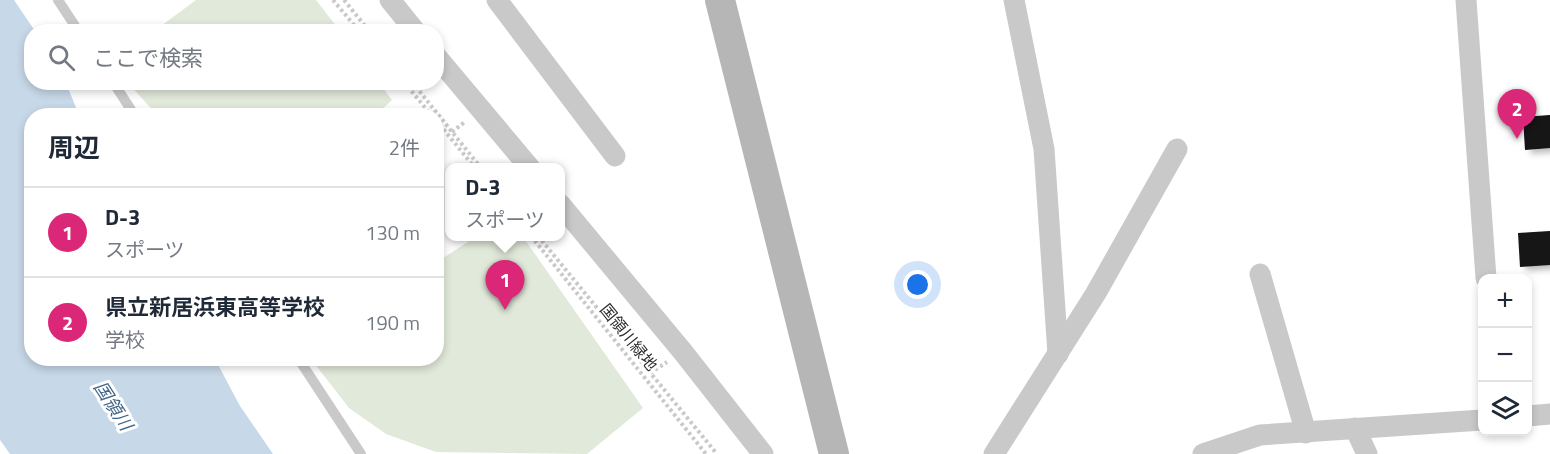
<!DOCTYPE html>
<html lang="ja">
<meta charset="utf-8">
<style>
:root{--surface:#fff;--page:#f6f6f7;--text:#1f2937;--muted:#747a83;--line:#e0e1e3;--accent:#db2777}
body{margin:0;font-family:"Titillium Web","Noto Sans JP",sans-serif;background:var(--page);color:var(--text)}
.controls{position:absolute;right:18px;bottom:18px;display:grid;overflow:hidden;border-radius:12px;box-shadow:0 3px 9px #0003}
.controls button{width:54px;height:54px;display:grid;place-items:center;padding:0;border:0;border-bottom:2px solid var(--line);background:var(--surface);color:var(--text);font:30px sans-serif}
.you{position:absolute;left:918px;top:285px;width:21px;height:21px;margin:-15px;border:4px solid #fff;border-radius:50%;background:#1a73e8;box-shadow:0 0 0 9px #1a73e833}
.badge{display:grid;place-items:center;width:39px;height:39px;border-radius:50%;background:var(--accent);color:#fff;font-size:20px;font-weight:700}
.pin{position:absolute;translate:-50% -50px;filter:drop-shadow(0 2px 3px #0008)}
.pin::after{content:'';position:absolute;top:32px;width:21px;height:18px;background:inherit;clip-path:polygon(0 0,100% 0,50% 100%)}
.popup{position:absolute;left:445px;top:163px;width:120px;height:78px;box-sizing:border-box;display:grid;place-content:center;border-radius:12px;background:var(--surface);filter:drop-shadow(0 2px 4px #0005);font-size:20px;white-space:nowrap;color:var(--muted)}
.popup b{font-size:22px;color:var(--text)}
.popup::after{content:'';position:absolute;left:50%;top:100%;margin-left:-12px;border:12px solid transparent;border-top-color:var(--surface)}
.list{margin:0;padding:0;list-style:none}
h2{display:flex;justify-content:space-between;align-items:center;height:78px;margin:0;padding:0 24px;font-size:26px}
h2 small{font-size:20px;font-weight:400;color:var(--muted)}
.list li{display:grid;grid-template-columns:39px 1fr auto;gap:18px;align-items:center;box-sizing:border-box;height:90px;padding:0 24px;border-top:2px solid var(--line)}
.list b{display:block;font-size:22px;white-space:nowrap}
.list p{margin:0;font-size:20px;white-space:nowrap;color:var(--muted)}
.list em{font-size:20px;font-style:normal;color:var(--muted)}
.icon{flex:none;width:33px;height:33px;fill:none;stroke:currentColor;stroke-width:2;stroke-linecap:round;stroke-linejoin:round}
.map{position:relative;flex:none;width:1550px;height:454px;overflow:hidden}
.search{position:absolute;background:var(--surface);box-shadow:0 3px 9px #0003;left:24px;top:24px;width:420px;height:66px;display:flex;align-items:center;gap:15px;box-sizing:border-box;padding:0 21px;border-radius:24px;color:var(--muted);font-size:22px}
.panel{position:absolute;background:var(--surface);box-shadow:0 3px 9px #0003;left:24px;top:108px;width:420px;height:258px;border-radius:24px}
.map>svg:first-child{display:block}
.green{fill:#e1e9da}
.water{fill:#c7d8e8}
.building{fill:#131313;filter:url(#shadow)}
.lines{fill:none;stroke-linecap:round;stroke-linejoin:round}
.path{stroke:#c9c9c9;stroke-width:4;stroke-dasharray:3 3;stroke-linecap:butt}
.lane{stroke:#c9c9c9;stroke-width:10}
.street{stroke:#c9c9c9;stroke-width:21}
.secondary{stroke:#b6b6b6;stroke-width:30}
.labels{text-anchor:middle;stroke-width:6;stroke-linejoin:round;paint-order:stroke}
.street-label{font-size:16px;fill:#2c2c2c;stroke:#fff}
.water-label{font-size:18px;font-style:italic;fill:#416587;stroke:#fff}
</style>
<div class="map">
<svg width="1550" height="454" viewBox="0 0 1550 454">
<defs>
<filter id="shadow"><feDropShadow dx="6" dy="4" stdDeviation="3" flood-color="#0004"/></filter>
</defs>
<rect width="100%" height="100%" fill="#fff"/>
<g class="green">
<polygon points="196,0 316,0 340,31 154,31"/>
<polygon points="128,83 379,83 392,100 376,115 157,115"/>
<polygon points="477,236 523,237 643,408 587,454 436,452 386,434 349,408 311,359 436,358 437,262"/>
</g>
<polygon class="water" points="0,0 14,0 35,31 32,32 32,82 66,83 79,115 32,116 32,358 215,359 240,406 273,454 10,454 0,440"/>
<g class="building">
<polygon points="1550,115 1550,148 1525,150 1523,117"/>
<polygon points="1550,231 1550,265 1520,267 1518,233"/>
</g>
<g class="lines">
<g class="path">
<polyline points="333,0 360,32"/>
<polyline points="344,0 370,32"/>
<polyline points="404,82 432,116"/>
<polyline points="412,82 481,168"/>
<polyline points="436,120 475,168"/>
<polyline points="452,132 466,121"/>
<polyline points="531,236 706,454"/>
<polyline points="538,236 717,454"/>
<polyline points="650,373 667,362"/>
</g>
<g class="lane">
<polyline points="58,0 79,32"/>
<polyline points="113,82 135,116"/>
<polyline points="298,358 361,454"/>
</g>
<g class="street">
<polyline points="390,0 416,32"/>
<polyline points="497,0 615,156"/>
<polyline points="1014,0 1044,149 1058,354"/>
<polyline points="1466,0 1486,278"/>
<polyline points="436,56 530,168"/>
<polyline points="560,204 683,352 763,454"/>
<polyline points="1260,274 1306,433"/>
<polyline points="1528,416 1550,414"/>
<polyline points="1355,428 1367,454"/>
<polyline points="994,454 1096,293 1177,149"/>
<polyline points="1203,454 1260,435 1482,420"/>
</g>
<polyline class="secondary" points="720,0 834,454"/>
</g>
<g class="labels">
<g class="street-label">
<text transform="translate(629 337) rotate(51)" y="6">国領川緑地</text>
</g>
<g class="water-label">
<text transform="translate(113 406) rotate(57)" y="6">国領川</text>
</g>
</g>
</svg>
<div class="controls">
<button>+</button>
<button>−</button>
<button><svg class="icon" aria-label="layers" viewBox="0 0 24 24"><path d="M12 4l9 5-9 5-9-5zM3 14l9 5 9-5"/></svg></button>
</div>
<div class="you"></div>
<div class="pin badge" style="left:505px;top:310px">1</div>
<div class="popup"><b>D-3</b>スポーツ</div>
<div class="pin badge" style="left:1517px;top:139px">2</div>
<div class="search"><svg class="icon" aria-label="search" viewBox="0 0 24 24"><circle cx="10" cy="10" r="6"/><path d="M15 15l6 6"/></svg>ここで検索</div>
<section class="panel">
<h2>周辺<small>2件</small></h2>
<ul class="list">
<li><span class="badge">1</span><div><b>D-3</b><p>スポーツ</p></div><em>130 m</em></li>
<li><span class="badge">2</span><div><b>県立新居浜東高等学校</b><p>学校</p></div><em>190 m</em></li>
</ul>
</section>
</div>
